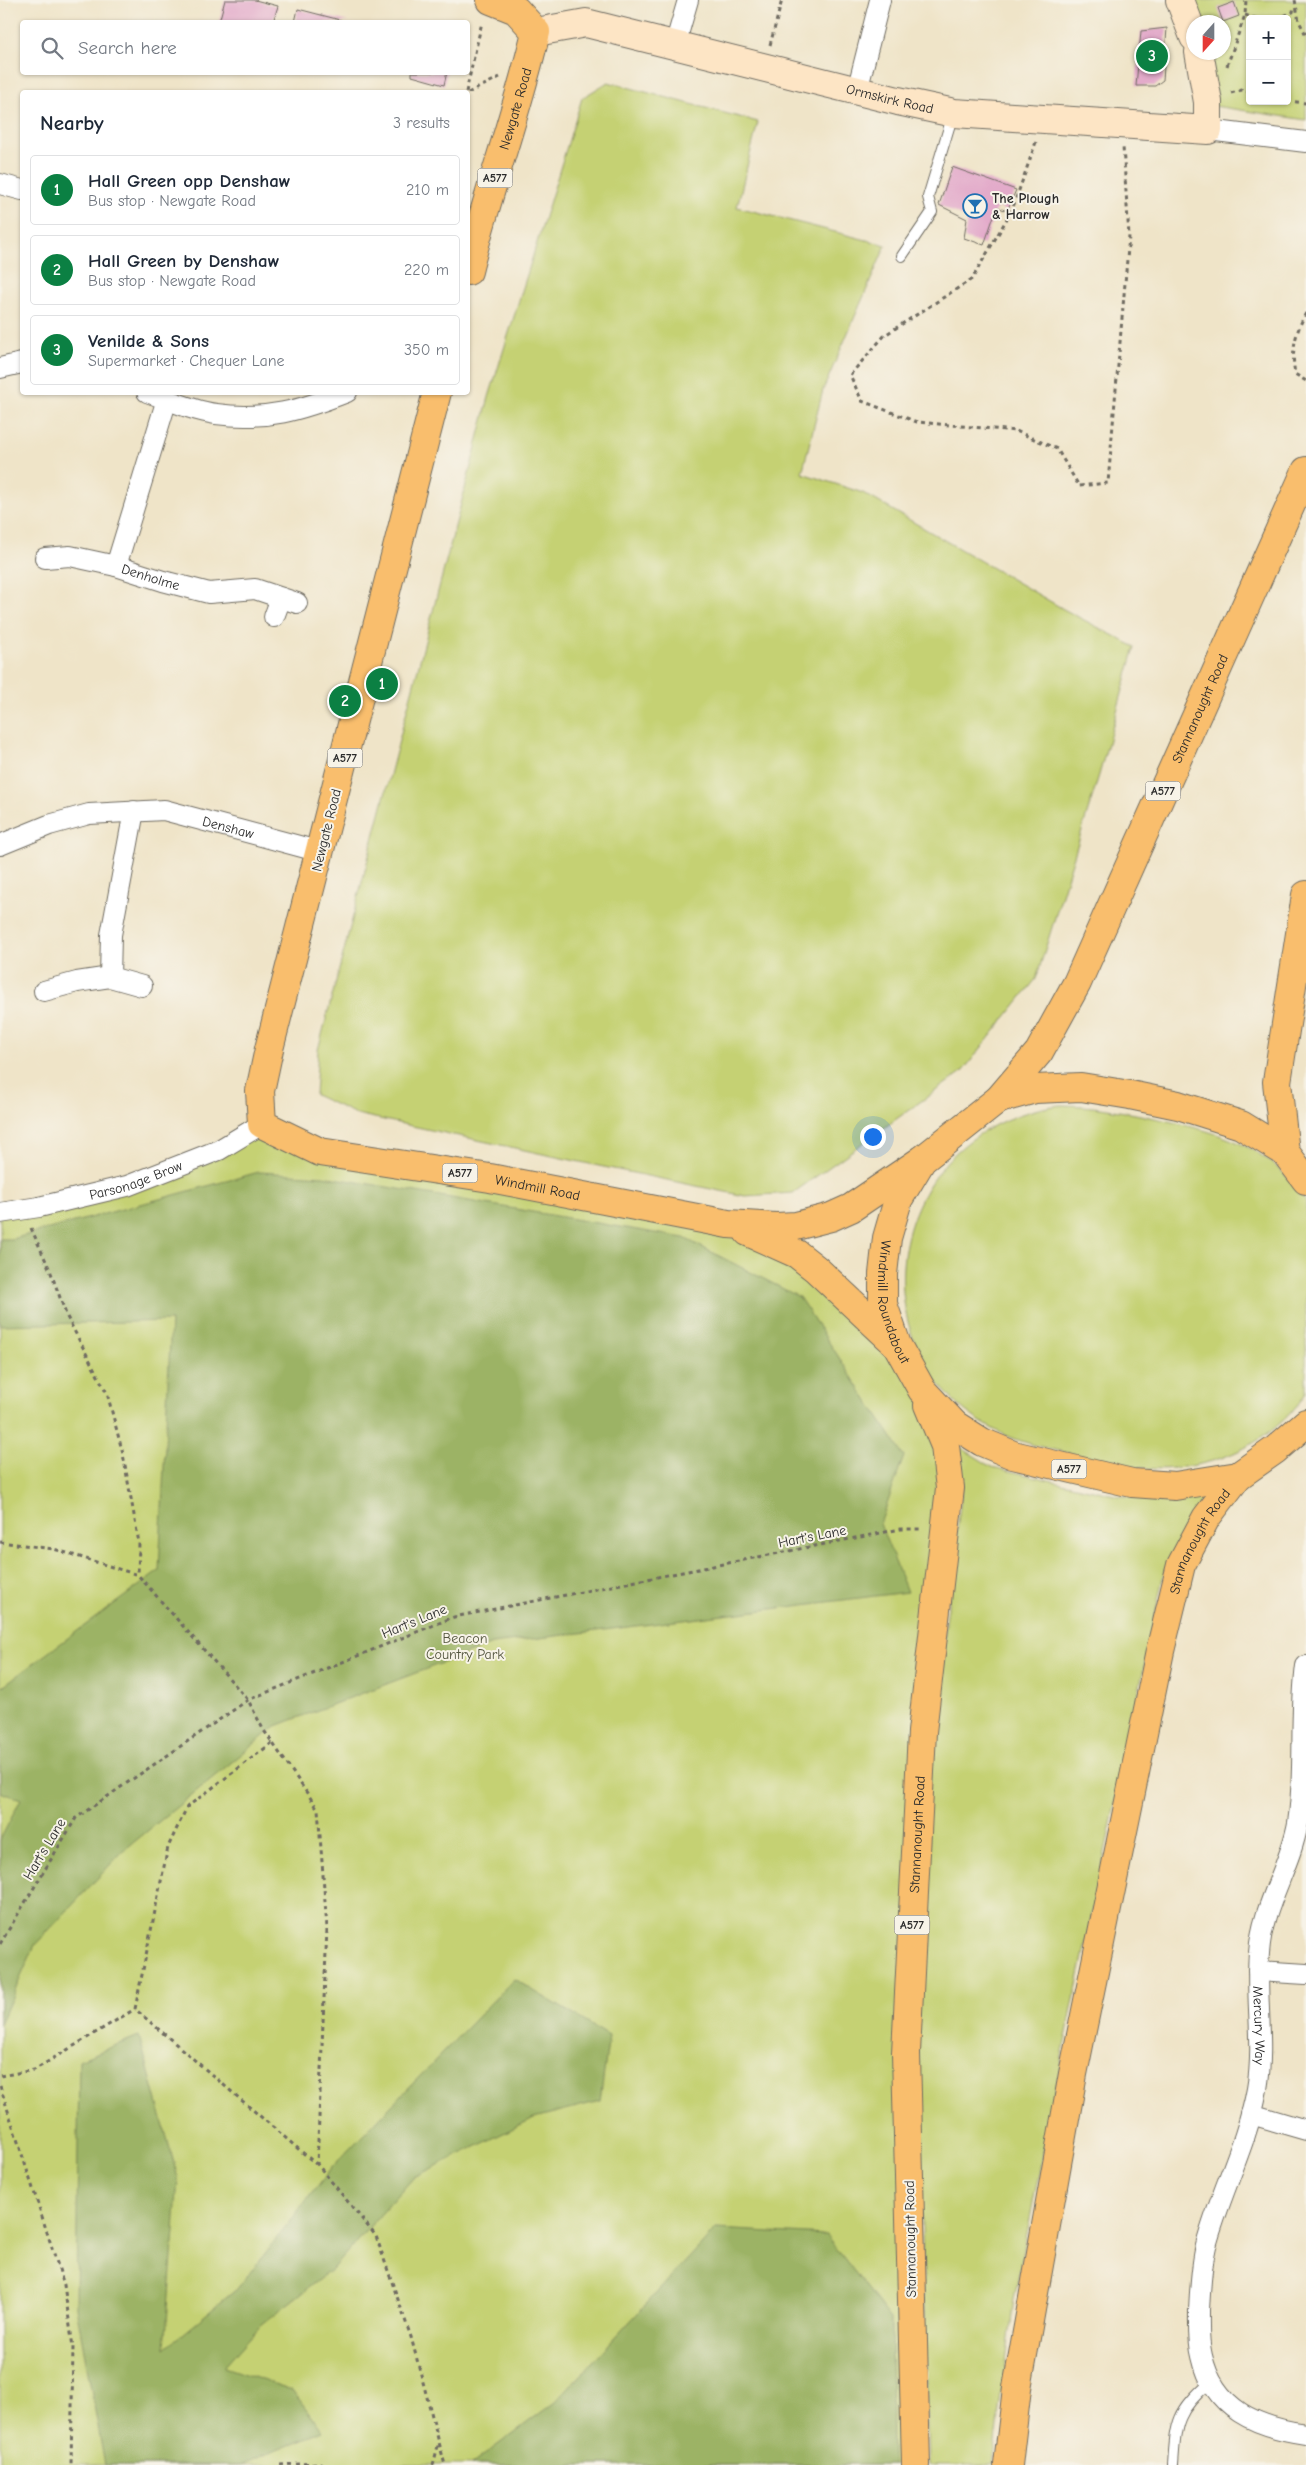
<!DOCTYPE html>
<meta charset="utf-8">
<style>
:root{--surface:#fff;--page:#f2f2f3;--text:#1f2937;--muted:#747a83;--line:#e0e1e3;--accent:#0b8043}
body{margin:0;font-family:"Comic Neue",sans-serif;background:var(--page);color:var(--text)}
.controls{position:absolute;right:15px;top:15px;display:grid;overflow:hidden;border-radius:5px;box-shadow:0 1px 4px #0004}
.controls button{width:45px;height:45px;display:grid;place-items:center;padding:0;border:0;border-bottom:1px solid var(--line);background:var(--surface);color:var(--text);font:25px sans-serif}
.compass{position:absolute;left:1186px;top:15px;width:45px;height:45px;border-radius:50%;background:var(--surface);box-shadow:0 1px 4px #0004;rotate:201deg}
.you{position:absolute;left:872px;top:1136px;width:18px;height:18px;margin:-12px;border:4px solid #fff;border-radius:50%;background:#1a73e8;box-shadow:0 0 0 8px #1a73e833}
.badge{display:grid;place-items:center;width:32px;height:32px;border-radius:50%;background:var(--accent);color:#fff;font-size:16px;font-weight:700}
.pin{position:absolute;translate:-50% -50%;border:2px solid #fff;box-shadow:0 1px 5px #0006}
.list{margin:0;padding:0;list-style:none}
h2{display:flex;justify-content:space-between;align-items:center;height:65px;margin:0;padding:0 20px;font-size:21px}
h2 small{font-size:16px;font-weight:400;color:var(--muted)}
.list li{display:grid;grid-template-columns:32px 1fr auto;gap:15px;align-items:center;box-sizing:border-box;height:70px;margin:0 10px 10px;padding:0 10px;border:1px solid var(--line);border-radius:5px}
.list b{display:block;font-size:19px;white-space:nowrap}
.list p{margin:0;font-size:16px;white-space:nowrap;color:var(--muted)}
.list em{font-size:16px;font-style:normal;color:var(--muted)}
.icon{flex:none;width:28px;height:28px;fill:none;stroke:currentColor;stroke-width:2;stroke-linecap:round;stroke-linejoin:round}
.map{position:relative;flex:none;width:1306px;height:2465px;overflow:hidden}
.search{position:absolute;background:var(--surface);box-shadow:0 1px 4px #0004;left:20px;top:20px;width:450px;height:55px;display:flex;align-items:center;gap:12px;box-sizing:border-box;padding:0 18px;border-radius:5px;color:var(--muted);font-size:19px}
.panel{position:absolute;background:var(--surface);box-shadow:0 1px 4px #0004;left:20px;top:90px;width:450px;height:305px;border-radius:5px}
.map>svg:first-child{display:block}
.green{fill:#c5d173;stroke:#787e4f;fill-rule:evenodd}
.forest{fill:#9cb365;stroke:#646f48}
.building{fill:#e3abca}
.lines{fill:none;stroke-linecap:round;stroke-linejoin:round}
.lane-casing{stroke:#706c62;stroke-width:12}
.street-casing{stroke:#706c62;stroke-width:22}
.secondary-casing{stroke:#706c62;stroke-width:30}
.primary-casing{stroke:#706c62;stroke-width:30}
.path{stroke:#706c62;stroke-width:3;stroke-dasharray:4 4;stroke-linecap:butt}
.lane{stroke:#fff;stroke-width:10}
.street{stroke:#fff;stroke-width:20}
.secondary{stroke:#fde5c5;stroke-width:28}
.primary{stroke:#f9be6d;stroke-width:28}
.labels{text-anchor:middle;stroke-width:4;stroke-linejoin:round;paint-order:stroke}
.shield{fill:#f7f3e8;stroke:#686764;stroke-width:1}
.shield-label{font-size:12px;font-weight:bold;fill:#2b2b2b}
.street-label{font-size:14px;fill:#2b2b2b;stroke:#f7f3e8}
.poi-label{font-size:14px;font-weight:bold;fill:#2b2b2b;stroke:#f7f3e8;text-anchor:start}
.park-label{font-size:14px;fill:#52543d;stroke:#f7f3e8}
</style>
<div class="map">
<svg width="1306" height="2465" viewBox="0 0 1306 2465">
<rect width="100%" height="100%" fill="#f7f3e8"/>
<filter id="ink" filterUnits="userSpaceOnUse"><feTurbulence type="fractalNoise" baseFrequency=".02" numOctaves="2"/><feDisplacementMap in="SourceGraphic" scale="10" xChannelSelector="R" yChannelSelector="G"/><feConvolveMatrix kernelMatrix="1 2 1 2 8 2 1 2 1" color-interpolation-filters="sRGB"/></filter>
<filter id="wash" filterUnits="userSpaceOnUse"><feTurbulence type="fractalNoise" baseFrequency=".0096" numOctaves="4" result="noise"/><feDisplacementMap in="SourceGraphic" scale="20" xChannelSelector="R" yChannelSelector="G"/><feGaussianBlur stdDeviation="1.12" result="paint"/><feColorMatrix in="noise" values="0 0 0 0 0 0 0 0 0 0 0 0 0 0 0 0 0 1.4 0 .05"/><feComposite in="paint" operator="in"/></filter>
<g filter="url(#wash)">
<rect width="100%" height="100%" fill="#efe4c8"/>
<g class="green">
<path d="M1184,0H1306V120L1214,106L1201,53L1224,52V22H1194ZM1250,19H1287V101H1250Z"/>
<polygon points="608,82 758,122 737,207 886,245 823,390 802,473 863,493 1065,610 1135,647 1099,775 1036,979 962,1072 793,1193 745,1196 599,1166 356,1114 315,1095 318,1050 489,397 582,98"/>
<path d="M1060,1105C1091,1105 1120,1111 1150,1117C1213,1131 1270,1143 1306,1202V1393C1271,1447 1204,1474 1141,1468C1122,1466 1102,1460 1083,1456C1050,1449 1015,1443 986,1425C906,1378 881,1279 922,1198C949,1144 1002,1113 1060,1105Z"/>
<polygon points="262,1124 293,1141 774,1242 897,1345 945,1446 922,1732 916,2465 0,2465 0,1213 127,1186"/>
<polygon points="960,1447 992,1467 1119,1496 1202,1499 1164,1572 1061,2061 1014,2299 993,2465 928,2465 917,2031 929,1765 963,1481"/>
</g>
<g class="forest">
<polygon points="259,1172 323,1176 684,1238 799,1297 904,1456 880,1524 907,1592 492,1644 276,1726 123,1851 35,1945 0,2024 0,1840 21,1799 0,1792 0,1688 159,1571 171,1321 0,1325 0,1239 12,1239"/>
<polygon points="514,1979 609,2036 600,2101 534,2118 414,2177 332,2269 261,2325 224,2367 292,2390 323,2431 241,2465 105,2465 76,2307 79,2060 139,2036 178,2178 165,2348 237,2289 334,2165"/>
<polygon points="716,2229 826,2235 891,2319 892,2465 471,2465 555,2402"/>
</g>
<g id="blocks">
<g class="building">
<polygon points="225,0 255,0 278,6 273,22 219,22"/>
<polygon points="1234,2 1239,16 1223,22 1218,8"/>
<polygon points="298,9 348,22 295,22"/>
<polygon points="1167,28 1163,80 1155,86 1136,86 1141,31"/>
<polygon points="412,72 447,72 444,85 412,76"/>
<polygon points="952,167 1016,190 1007,211 997,207 984,245 964,238 967,219 939,205"/>
</g>
</g>
</g>
<g filter="url(#ink)">
<use href="#blocks" fill-opacity="0" stroke="#706c62" stroke-width="1"/>
<g class="lines">
<g class="lane-casing">
<g id="lane">
<polyline points="902,256 932,212 928,197 953,114"/>
<path d="M1173,2465C1176,2420 1177,2412 1211,2381"/>
</g>
</g>
<g class="street-casing">
<g id="street">
<polyline points="675,45 688,0"/>
<polyline points="857,91 880,0"/>
<polyline points="1208,130 1306,142"/>
<polyline points="0,184 22,190"/>
<polyline points="0,368 22,363"/>
<path d="M147,392C169,400 193,411 216,414C266,421 301,410 347,392"/>
<path id="s1" d="M167,399L116,566L163,581L209,593L255,589L297,603"/>
<polyline points="45,558 70,556 116,566"/>
<polyline points="274,617 281,598"/>
<path id="s2" d="M0,845L49,825L89,814L164,810L321,852"/>
<polyline points="110,977 111,935 134,811"/>
<polyline points="44,991 77,982 110,977 142,986"/>
<path id="s3" d="M0,1213L39,1207L127,1186L219,1150L262,1124"/>
<path id="s4" d="M1306,1666C1299,1717 1306,1771 1298,1823C1290,1868 1262,1906 1259,1953C1255,1998 1265,2043 1257,2089C1247,2144 1220,2193 1206,2246C1201,2267 1200,2289 1199,2310C1199,2325 1198,2341 1202,2356C1214,2410 1257,2427 1306,2434"/>
<polyline points="1258,1971 1306,1974"/>
<polyline points="1251,2114 1306,2130"/>
</g>
</g>
<g class="secondary-casing">
<g id="secondary">
<polyline points="1180,0 1194,37"/>
<path id="s5" d="M536,32L586,23L898,101L954,113L1208,130V102L1199,52"/>
</g>
</g>
<g class="primary-casing">
<g id="primary">
<path id="s6" d="M468,271C488,191 517,113 536,32L516,10L491,0"/>
<path id="s7" d="M437,392L269,1049L260,1091L262,1124L320,1152L490,1178L728,1224L776,1227L796,1226L831,1217L851,1208L922,1160"/>
<path id="s8" d="M999,1099L1039,1052L1077,983L1306,471"/>
<polyline points="1285,1152 1277,1082 1306,895"/>
<path id="s9" d="M1306,1180L1285,1152L1241,1125L1178,1105L1130,1095L1081,1087L1035,1089L999,1099L922,1160L898,1200L887,1238L883,1274V1304L897,1345L922,1390L955,1425L982,1442L1013,1455L1132,1483L1175,1486L1238,1476L1275,1450L1306,1423"/>
<polyline points="748,1232 797,1254 816,1269 894,1342"/>
<path id="s10" d="M916,2465L906,2053L922,1732L950,1488L945,1446L928,1405"/>
<path id="s11" d="M1008,2465L1017,2388L1073,2074L1160,1651L1181,1565L1206,1518L1238,1476"/>
</g>
</g>
<g class="path">
<polyline points="1295,0 1299,21 1306,35"/>
<polyline points="1245,15 1258,19"/>
<polyline points="1277,19 1293,12 1294,6"/>
<polyline points="770,45 782,0"/>
<polyline points="1227,66 1245,15 1246,0"/>
<polyline points="466,92 482,22"/>
<polyline points="468,93 500,77"/>
<polyline points="1231,93 1241,90 1250,92"/>
<polyline points="1287,101 1306,103"/>
<polyline points="1036,142 1012,210 972,279 885,335 850,375 862,401 917,422 1016,431 1057,449 1079,486 1108,483 1129,236 1123,147"/>
<path d="M1306,313C1295,333 1291,351 1295,374L1306,381"/>
<polyline points="31,1228 50,1270 67,1317 107,1393 123,1454 139,1543 138,1575"/>
<polyline points="0,1542 54,1549 138,1575 248,1700 263,1729 318,1809 327,1928 317,2164 376,2236 411,2337 445,2465"/>
<polyline points="272,1743 187,1807 168,1847 135,2009 316,2164"/>
<polyline points="0,1944 76,1818 248,1700 454,1617 901,1529 921,1529"/>
<polyline points="0,2076 34,2070 135,2009"/>
<polyline points="0,2086 64,2285 73,2347 71,2465"/>
<polyline points="280,2465 320,2463 323,2465"/>
<polyline points="433,2465 439,2442"/>
</g>
<use href="#lane" class="lane"/>
<use href="#street" class="street"/>
<use href="#secondary" class="secondary"/>
<use href="#primary" class="primary"/>
</g>
</g>
<defs>
<g id="bar-ring" transform="scale(1.25)"><circle r="9.5" fill="#f7f3e8" stroke="#1f6fb2" stroke-width="1.5"/><path d="M-6-5H6L.8 .8V4.5H3.5V6h-7V4.5H-.8V.8Z" fill="#1f6fb2"/></g>
</defs>
<g fill-rule="evenodd">
<use href="#bar-ring" x="975" y="206"/>
</g>
<g class="labels">
<g class="shield">
<rect x="477.5" y="168.5" width="35" height="19" rx="4"/>
<rect x="327.5" y="748.5" width="35" height="19" rx="4"/>
<rect x="1145.5" y="781.5" width="35" height="19" rx="4"/>
<rect x="442.5" y="1163.5" width="35" height="19" rx="4"/>
<rect x="1051.5" y="1459.5" width="35" height="19" rx="4"/>
<rect x="894.5" y="1915.5" width="35" height="19" rx="4"/>
</g>
<g class="shield-label">
<text x="495" y="182">A577</text>
<text x="345" y="762">A577</text>
<text x="1163" y="795">A577</text>
<text x="460" y="1177">A577</text>
<text x="1069" y="1473">A577</text>
<text x="912" y="1929">A577</text>
</g>
<g class="street-label">
<text dy="5" stroke="none"><textPath href="#s5" startOffset="364">Ormskirk Road</textPath></text>
<text dy="5" stroke="none"><textPath href="#s6" startOffset="169">Newgate Road</textPath></text>
<text dy="5" stroke="none"><textPath href="#s1" startOffset="211">Denholme</textPath></text>
<text dy="5" stroke="none"><textPath href="#s8" startOffset="441">Stannanought Road</textPath></text>
<text dy="5" stroke="none"><textPath href="#s2" startOffset="236">Denshaw</textPath></text>
<text transform="translate(326 830) rotate(-76)" y="5">Newgate Road</text>
<text dy="5" stroke="none"><textPath href="#s3" startOffset="140">Parsonage Brow</textPath></text>
<text dy="5" stroke="none"><textPath href="#s7" startOffset="1039">Windmill Road</textPath></text>
<text dy="5" stroke="none"><textPath href="#s9" startOffset="585">Windmill Roundabout</textPath></text>
<text transform="translate(812 1536) rotate(-11)" y="5">Hart's Lane</text>
<text dy="5" stroke="none"><textPath href="#s11" startOffset="946">Stannanought Road</textPath></text>
<text transform="translate(414 1621) rotate(-22)" y="5">Hart's Lane</text>
<text dy="5" stroke="none"><textPath href="#s10" startOffset="631">Stannanought Road</textPath></text>
<text transform="translate(44 1849) rotate(-59)" y="5">Hart's Lane</text>
<text dy="5" stroke="none"><textPath href="#s4" startOffset="366">Mercury Way</textPath></text>
<text transform="translate(910 2239) rotate(-91)" y="5">Stannanought Road</text>
</g>
<g class="poi-label">
<text x="992" y="203">The Plough<tspan x="992" dy="16">&amp; Harrow</tspan></text>
</g>
<g class="park-label">
<text x="465" y="1643">Beacon<tspan x="465" dy="16">Country Park</tspan></text>
</g>
</g>
</svg>
<div class="controls">
<button>+</button>
<button>−</button>
</div>
<svg class="compass" viewBox="-18 -18 36 36"><path d="M0-13l5 13h-10z" fill="#e53935"/><path d="M0 13l5-13h-10z" fill="#747a83"/></svg>
<div class="you"></div>
<div class="pin badge" style="left:382px;top:684px">1</div>
<div class="pin badge" style="left:345px;top:701px">2</div>
<div class="pin badge" style="left:1152px;top:56px">3</div>
<div class="search"><svg class="icon" aria-label="search" viewBox="0 0 24 24"><circle cx="10" cy="10" r="6"/><path d="M15 15l6 6"/></svg>Search here</div>
<section class="panel">
<h2>Nearby<small>3 results</small></h2>
<ul class="list">
<li><span class="badge">1</span><div><b>Hall Green opp Denshaw</b><p>Bus stop · Newgate Road</p></div><em>210 m</em></li>
<li><span class="badge">2</span><div><b>Hall Green by Denshaw</b><p>Bus stop · Newgate Road</p></div><em>220 m</em></li>
<li><span class="badge">3</span><div><b>Venilde &amp; Sons</b><p>Supermarket · Chequer Lane</p></div><em>350 m</em></li>
</ul>
</section>
</div>
